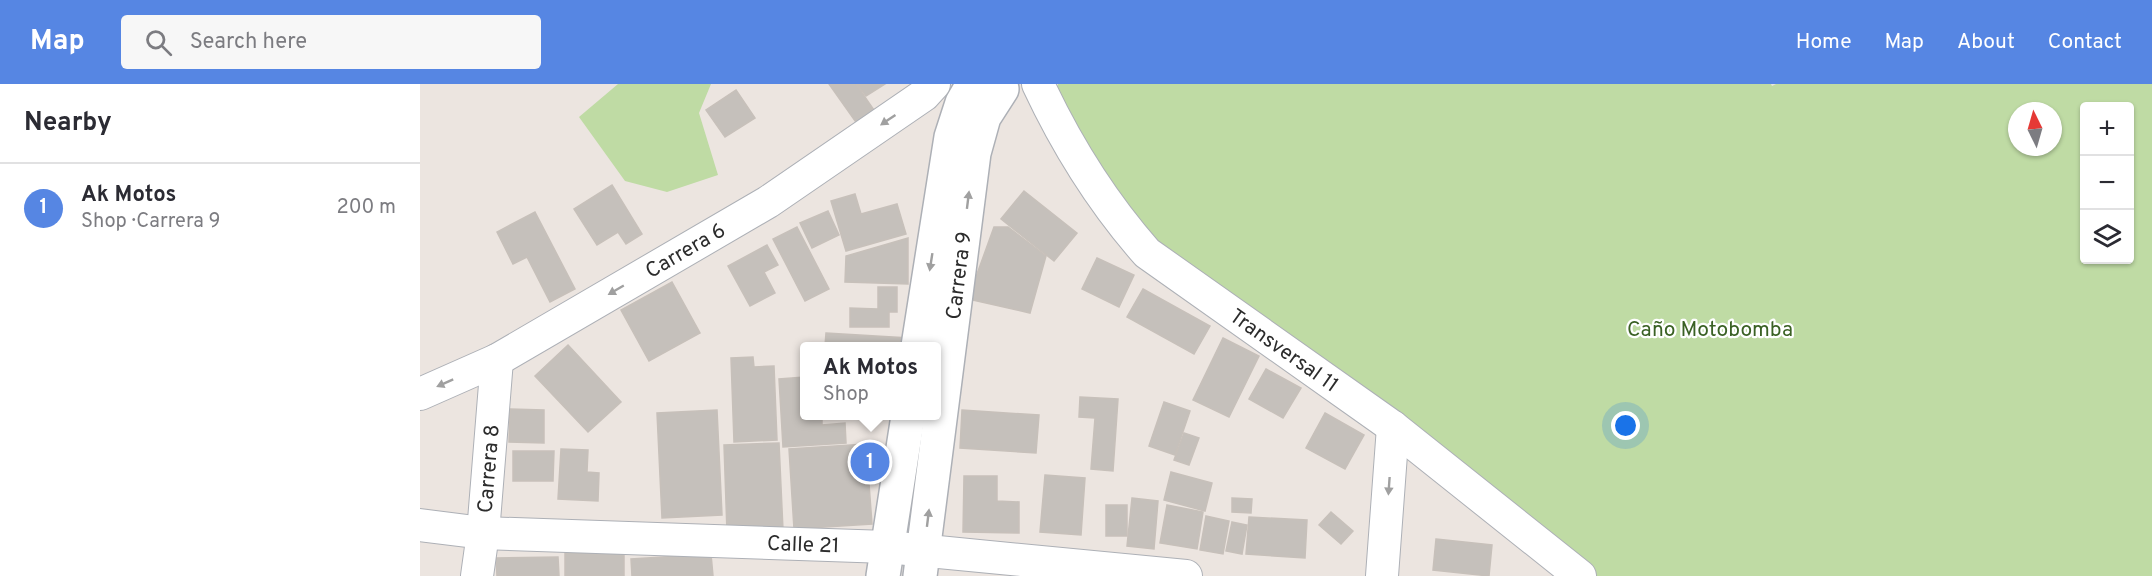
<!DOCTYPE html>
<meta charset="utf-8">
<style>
:root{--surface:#fff;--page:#f7f7f7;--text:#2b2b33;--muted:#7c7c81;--line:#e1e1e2;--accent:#5686e3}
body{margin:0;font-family:Overpass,sans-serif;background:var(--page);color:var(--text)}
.controls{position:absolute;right:18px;top:18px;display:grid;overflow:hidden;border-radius:6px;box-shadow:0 2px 4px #0004}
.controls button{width:54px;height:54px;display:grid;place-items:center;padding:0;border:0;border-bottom:2px solid var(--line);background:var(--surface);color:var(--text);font:30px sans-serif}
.compass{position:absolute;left:1588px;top:18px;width:54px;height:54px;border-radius:50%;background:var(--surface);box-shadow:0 2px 4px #0004;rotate:355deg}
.you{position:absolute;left:1206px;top:342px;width:21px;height:21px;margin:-15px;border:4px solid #fff;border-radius:50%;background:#1a73e8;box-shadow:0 0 0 9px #1a73e833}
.badge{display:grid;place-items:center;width:39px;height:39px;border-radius:50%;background:var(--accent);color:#fff;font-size:20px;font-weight:700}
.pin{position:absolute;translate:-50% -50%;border:3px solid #fff;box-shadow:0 2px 6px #0006}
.popup{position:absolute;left:380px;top:258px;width:141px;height:78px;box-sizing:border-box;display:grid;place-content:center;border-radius:6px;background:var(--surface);filter:drop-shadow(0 2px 4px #0005);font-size:20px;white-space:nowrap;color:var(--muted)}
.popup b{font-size:22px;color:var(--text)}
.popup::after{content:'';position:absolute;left:50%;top:100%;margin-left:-12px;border:12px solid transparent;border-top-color:var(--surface)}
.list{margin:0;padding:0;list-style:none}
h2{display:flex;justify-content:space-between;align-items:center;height:78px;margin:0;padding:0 24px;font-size:26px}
h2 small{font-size:20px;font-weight:400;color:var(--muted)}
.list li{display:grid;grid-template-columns:39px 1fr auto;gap:18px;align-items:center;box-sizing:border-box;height:90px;padding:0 24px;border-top:2px solid var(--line)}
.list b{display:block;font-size:22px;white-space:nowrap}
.list p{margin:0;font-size:20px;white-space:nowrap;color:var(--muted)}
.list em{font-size:20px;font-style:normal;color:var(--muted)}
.icon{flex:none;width:33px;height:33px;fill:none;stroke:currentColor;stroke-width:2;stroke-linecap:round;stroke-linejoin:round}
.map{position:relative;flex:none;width:1732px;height:492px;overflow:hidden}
header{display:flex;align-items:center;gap:36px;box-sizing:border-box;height:84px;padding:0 30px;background:var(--accent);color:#fff}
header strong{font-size:28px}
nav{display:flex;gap:33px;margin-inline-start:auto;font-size:21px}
.search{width:420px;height:54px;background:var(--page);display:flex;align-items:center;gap:15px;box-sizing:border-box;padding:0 21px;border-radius:6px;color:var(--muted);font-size:22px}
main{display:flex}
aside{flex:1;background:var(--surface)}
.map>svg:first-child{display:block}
.green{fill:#bfdba4;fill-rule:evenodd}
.building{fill:#c5c0bb;stroke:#c7c0ba;stroke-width:1.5}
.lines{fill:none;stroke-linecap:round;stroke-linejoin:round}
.street-casing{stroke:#adb0b6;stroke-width:34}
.secondary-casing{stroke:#adb0b6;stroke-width:36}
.street{stroke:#fff;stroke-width:32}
.secondary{stroke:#fff;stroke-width:33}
.oneway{fill:#a0a0a0}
.labels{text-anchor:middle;stroke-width:4.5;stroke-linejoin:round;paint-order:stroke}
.street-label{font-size:21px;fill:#2c2c2c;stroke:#fff}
.park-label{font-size:21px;fill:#3a6124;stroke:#fff}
</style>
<header>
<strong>Map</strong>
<div class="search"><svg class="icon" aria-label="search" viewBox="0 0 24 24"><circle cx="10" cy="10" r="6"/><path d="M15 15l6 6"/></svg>Search here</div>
<nav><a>Home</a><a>Map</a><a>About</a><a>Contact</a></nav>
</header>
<main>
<aside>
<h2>Nearby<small></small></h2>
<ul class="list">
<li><span class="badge">1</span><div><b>Ak Motos</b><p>Shop · Carrera 9</p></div><em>200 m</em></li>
</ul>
</aside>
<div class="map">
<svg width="1732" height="492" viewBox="0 0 1732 492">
<rect width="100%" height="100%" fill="#ece5e0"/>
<g class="green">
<polygon points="198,0 291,0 279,29 298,91 247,108 205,97 159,33"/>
<path d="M638,0H1351L1352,2L1356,0H1732V492H1156L727,169L630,26ZM1664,22H1710V176H1664ZM1597,27H1633V63H1597Z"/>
</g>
<g class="building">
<polygon points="409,0 436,0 456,29 438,41"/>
<polygon points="437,0 465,0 446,12"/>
<polygon points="316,6 335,34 305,53 286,26"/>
<polygon points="192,101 222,150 206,160 198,148 177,161 154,125"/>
<polygon points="604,107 657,149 634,177 581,135"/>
<polygon points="435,110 441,130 477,120 486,150 426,167 411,117"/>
<polygon points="408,127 419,151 392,164 380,139"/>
<polygon points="115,128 155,205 130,218 107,173 93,180 77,148"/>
<polygon points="377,143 409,205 385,217 353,155"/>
<polygon points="574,143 588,143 626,172 610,229 548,215"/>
<polygon points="488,154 488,200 425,198 426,172"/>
<polygon points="347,161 358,181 344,188 355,209 330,222 308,182"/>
<polygon points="677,174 714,191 699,223 662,205"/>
<polygon points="252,198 280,249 229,277 201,226"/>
<polygon points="458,203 477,203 477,228 469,228 469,243 430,243 430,224 458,225"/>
<polygon points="723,205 790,242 774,270 707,233"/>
<polygon points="406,249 489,254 489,262 405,262"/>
<polygon points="803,254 839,272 809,333 773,316"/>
<polygon points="148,261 201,318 168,348 115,292"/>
<polygon points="333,273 334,283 354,282 357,356 314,358 311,274"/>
<polygon points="846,285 881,304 863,334 829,315"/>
<polygon points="384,293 384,332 402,332 402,341 425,339 426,359 363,363 359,295"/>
<polygon points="660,313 698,315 693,387 671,385 675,334 659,333"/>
<polygon points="744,318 770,327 755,371 729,362"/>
<polygon points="90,325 124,326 124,359 89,358"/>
<polygon points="297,326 302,431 242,434 237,329"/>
<polygon points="542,326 619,331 616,369 540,364"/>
<polygon points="905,329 944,351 925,385 886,364"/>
<rect x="406" y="332" width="41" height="3"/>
<polygon points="764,349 779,354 769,381 754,376"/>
<polygon points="359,359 363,446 307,448 304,361"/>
<polygon points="446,360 452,440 374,445 369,365"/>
<polygon points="141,365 168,366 167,388 179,389 178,417 138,415"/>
<polygon points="93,367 134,367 133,397 93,397"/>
<polygon points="751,388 792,399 785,427 744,416"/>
<polygon points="625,391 665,394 661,451 620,448"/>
<polygon points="544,392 577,392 577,417 599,418 599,449 543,448"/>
<polygon points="712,414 738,417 734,465 707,462"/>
<polygon points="812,414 832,415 831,429 812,428"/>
<rect x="686" y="421" width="21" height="31"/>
<polygon points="747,421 783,428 777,465 740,459"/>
<polygon points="911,428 933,447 921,460 899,441"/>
<polygon points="786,432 809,437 803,470 780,466"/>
<polygon points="829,433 887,436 885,474 826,470"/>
<polygon points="812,438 827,441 822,470 806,467"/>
<polygon points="1016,455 1072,461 1069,492 1013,486"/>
<polygon points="204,468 204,492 145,492 145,469"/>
<polygon points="291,470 293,492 212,492 211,475"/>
<polygon points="138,473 139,492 77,492 76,474"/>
</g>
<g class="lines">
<g class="street-casing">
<g id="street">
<path id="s1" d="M618,0C647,62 682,118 727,169L973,343L1160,492"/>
<path id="s2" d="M0,310L77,276L348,118L504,11L514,0"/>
<path id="s3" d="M0,441L63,449L467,463L766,492"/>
<path id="s4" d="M57,492L63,449L77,276"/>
<polyline points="962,492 973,343"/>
</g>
</g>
<g class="secondary-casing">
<g id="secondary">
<polyline points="498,262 531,53 542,19 553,0"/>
<polyline points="463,492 488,332"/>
<path id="s5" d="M500,492L554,69L564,33L582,5"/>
</g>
</g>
<use href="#street" class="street"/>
<use href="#secondary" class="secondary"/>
</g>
<defs><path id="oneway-solid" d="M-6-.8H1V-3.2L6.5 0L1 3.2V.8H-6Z" transform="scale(1.5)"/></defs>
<g class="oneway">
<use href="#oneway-solid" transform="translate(468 36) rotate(146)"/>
<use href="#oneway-solid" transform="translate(548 116) rotate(-83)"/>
<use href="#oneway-solid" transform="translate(511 178) rotate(99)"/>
<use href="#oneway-solid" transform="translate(196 206) rotate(150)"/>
<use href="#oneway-solid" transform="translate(25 299) rotate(156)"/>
<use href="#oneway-solid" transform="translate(969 402) rotate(94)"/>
<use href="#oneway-solid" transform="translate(508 434) rotate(-83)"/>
</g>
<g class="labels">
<g class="street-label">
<text dy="7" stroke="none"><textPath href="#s2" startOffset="302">Carrera 6</textPath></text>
<text dy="7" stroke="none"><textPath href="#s5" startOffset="303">Carrera 9</textPath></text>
<text dy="7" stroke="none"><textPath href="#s1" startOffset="370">Transversal 11</textPath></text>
<text dy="7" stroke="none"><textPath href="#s4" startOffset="108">Carrera 8</textPath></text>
<text dy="7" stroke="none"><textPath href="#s3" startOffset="384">Calle 21</textPath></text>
</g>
<g class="park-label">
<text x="1290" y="252">Caño Motobomba</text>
</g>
</g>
</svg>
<div class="controls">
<button>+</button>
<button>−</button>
<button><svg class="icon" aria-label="layers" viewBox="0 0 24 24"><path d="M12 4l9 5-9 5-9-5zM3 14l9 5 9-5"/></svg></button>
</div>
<svg class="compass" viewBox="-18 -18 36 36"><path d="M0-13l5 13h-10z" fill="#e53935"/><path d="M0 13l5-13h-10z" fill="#7c7c81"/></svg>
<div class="you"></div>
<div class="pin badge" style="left:450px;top:378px">1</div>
<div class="popup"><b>Ak Motos</b>Shop</div>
</div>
</main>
